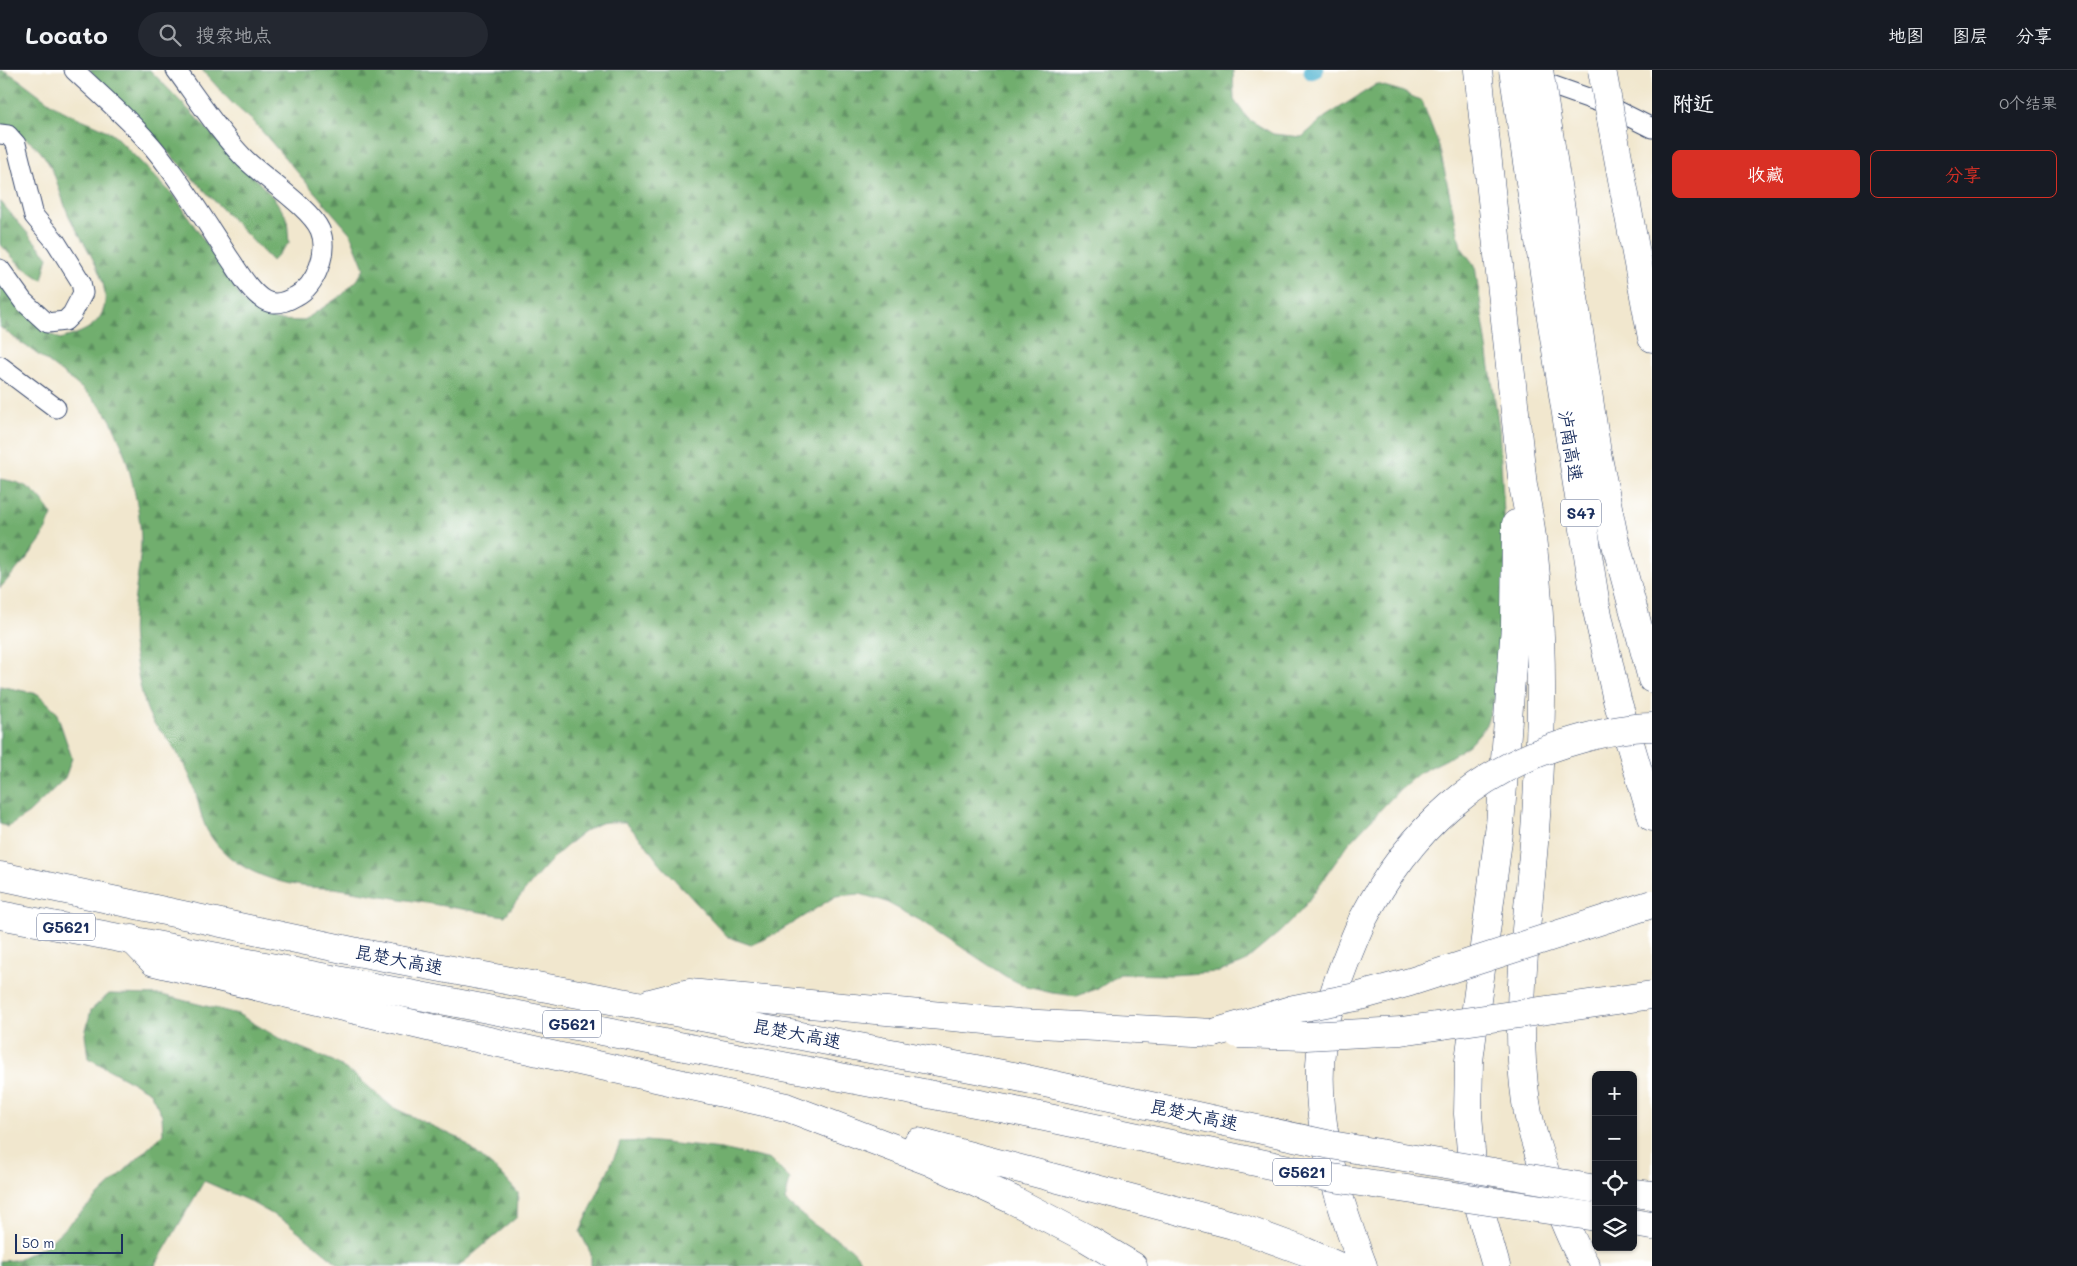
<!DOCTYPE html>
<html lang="zh">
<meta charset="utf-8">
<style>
:root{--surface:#171b24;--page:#242831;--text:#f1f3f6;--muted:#9ea1a6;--line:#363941;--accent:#d93025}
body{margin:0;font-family:Mali,"LXGW WenKai TC",sans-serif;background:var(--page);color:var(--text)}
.controls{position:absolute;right:15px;bottom:15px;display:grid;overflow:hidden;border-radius:8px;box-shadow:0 1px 4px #0004}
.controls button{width:45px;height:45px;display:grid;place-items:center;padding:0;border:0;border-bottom:1px solid var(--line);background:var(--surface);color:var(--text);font:25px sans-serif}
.scale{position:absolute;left:15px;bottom:12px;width:108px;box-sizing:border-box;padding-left:5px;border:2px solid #1b2f5e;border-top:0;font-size:14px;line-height:18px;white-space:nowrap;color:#1b2f5e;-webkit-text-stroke:4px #fff;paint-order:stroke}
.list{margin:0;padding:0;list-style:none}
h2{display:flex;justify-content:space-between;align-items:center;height:65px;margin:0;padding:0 20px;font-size:21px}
h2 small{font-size:16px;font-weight:400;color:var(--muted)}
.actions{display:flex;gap:10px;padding:15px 20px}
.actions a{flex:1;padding:11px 0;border:1px solid var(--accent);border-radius:8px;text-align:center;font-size:18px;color:var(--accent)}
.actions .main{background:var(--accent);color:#fff}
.icon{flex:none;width:28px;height:28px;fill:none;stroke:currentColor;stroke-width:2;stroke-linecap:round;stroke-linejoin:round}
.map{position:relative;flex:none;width:1652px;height:1196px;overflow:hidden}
header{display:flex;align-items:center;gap:30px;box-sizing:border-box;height:70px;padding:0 25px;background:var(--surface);border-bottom:1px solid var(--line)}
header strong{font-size:24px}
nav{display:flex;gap:28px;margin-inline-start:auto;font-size:18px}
.search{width:350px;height:45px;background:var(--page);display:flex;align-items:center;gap:12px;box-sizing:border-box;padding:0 18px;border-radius:28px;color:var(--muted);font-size:19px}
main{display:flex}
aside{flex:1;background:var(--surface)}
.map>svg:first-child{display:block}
.forest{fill:url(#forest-firs);stroke:#466e66}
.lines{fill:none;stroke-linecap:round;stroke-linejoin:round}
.canal{stroke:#51b4d0;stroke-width:15}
.minor-casing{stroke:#3b4b6f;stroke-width:21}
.highway-casing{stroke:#3b4b6f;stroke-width:29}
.minor{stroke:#fff;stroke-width:19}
.highway{stroke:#fff;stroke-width:28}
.highway-bridge-casing{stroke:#3b4b6f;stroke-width:29;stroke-linecap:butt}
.highway-bridge{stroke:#fff;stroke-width:28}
.labels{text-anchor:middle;stroke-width:5;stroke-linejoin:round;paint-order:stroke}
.shield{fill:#fff;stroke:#5f6d8e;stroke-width:1}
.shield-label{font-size:16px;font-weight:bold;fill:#1b2f5e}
.street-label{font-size:18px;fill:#1b2f5e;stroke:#fff}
</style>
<header>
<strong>Locato</strong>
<div class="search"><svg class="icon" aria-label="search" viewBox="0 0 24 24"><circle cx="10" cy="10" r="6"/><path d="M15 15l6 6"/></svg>搜索地点</div>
<nav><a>地图</a><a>图层</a><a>分享</a></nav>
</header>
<main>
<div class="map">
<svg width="1652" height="1196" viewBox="0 0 1652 1196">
<defs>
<pattern id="forest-firs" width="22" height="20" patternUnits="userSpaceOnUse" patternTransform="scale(1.25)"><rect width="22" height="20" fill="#71ae6e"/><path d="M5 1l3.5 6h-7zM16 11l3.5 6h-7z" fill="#5c8e5e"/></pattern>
</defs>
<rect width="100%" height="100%" fill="#fff"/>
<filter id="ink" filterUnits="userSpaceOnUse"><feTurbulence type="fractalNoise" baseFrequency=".02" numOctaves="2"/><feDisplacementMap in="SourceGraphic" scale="10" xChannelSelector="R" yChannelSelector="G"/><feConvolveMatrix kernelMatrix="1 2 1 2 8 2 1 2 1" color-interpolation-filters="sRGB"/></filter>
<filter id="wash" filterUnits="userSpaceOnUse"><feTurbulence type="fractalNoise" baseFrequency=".0096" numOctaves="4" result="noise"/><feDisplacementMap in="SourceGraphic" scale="20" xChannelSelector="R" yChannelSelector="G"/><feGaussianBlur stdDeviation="1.12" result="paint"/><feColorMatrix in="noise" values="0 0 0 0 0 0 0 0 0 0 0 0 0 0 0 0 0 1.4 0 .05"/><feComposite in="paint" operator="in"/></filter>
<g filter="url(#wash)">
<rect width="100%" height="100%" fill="#f1e7ce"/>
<g class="forest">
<path d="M0,0C10,0 41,27 52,34C72,49 99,52 117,68L176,128L244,232L252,239L276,250L303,251L342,225L358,209L364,198L350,163L253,51L233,34L202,0H1233L1234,30L1248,49L1273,64L1302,67L1325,47L1377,14L1401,21L1422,31L1439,76L1461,177L1475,196L1499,358L1513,598L1502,610L1485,657L1469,675L1447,689L1419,703L1400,719L1349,773L1301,841L1281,861L1243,893L1219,902L1170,905L1120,904L1099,918L1077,926L1052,923L1027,917L1005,906L925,853L884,831L860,824L836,826L775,864L751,875L728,867L659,793L644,772L625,752C617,752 605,751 598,754C564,770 528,816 505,846L334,818C288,819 230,803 207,760C199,744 198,725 191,709C185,695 176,680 166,667C162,662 155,656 152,650C141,631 138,602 134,581C128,545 140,508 141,472C141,438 126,378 110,349C93,320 28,279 0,257V207L49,263L60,269C78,264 98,258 104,238C112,211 80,169 69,146C60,126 57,104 44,86C32,70 17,63 0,56Z"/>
<polygon points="89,0 150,0 274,128 287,148 289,173 272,191"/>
<polygon points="0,131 48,187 42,210 21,196 0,174"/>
<path d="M0,409C28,413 37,421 52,445L42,468L28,487L0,518Z"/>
<polygon points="0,616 38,624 56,641 72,688 65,708 29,743 8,757 0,754"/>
<polygon points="109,924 162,925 238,944 282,970 333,991 356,1006 392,1037 460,1069 501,1104 518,1123 517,1147 459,1196 341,1196 288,1153 247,1130 204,1111 155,1196 0,1196 0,1191 16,1190 47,1175 163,1064 162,1045 150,1022 88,988 85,964 91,940"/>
<path d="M646,1071L722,1079L771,1090L790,1109L785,1131C797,1141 809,1152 822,1160C837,1170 857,1177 862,1196H591V1184L580,1162L621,1072Z"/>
</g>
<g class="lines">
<polyline class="canal" points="1311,2 1316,0"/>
</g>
</g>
<g filter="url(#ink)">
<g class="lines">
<g class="minor-casing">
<g id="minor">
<path d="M74,0C107,31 143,61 169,98C190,126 209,157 228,186C238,200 249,221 264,230C274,236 286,232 296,226C316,216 329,181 320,160C310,137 262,107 243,87C218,61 198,30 176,0"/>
<polyline points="1531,8 1602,33 1652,58"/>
<polyline points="0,64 8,65 16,74 34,146 56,172 81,212 83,223 72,244 65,251 47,253 23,231 0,199"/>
<polyline points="0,296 56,338"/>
</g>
</g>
<g class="highway-casing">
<g id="highway">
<path d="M1478,0L1523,416C1531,450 1534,483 1537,518C1544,602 1541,677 1535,761C1528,852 1513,941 1526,1032C1531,1065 1544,1099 1556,1131C1565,1153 1573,1175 1586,1196"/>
<polyline points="1624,120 1652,268"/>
<polyline points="1561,140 1597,383 1614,467 1652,609"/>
<polyline points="1535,145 1596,536 1617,630 1652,747"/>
<polyline points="0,806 357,882 1013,1006"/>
<polyline points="0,845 1011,1040"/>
<path d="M1362,851C1348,883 1334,917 1326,951C1307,1032 1334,1120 1363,1196"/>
<polyline points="132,869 154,892 431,958 786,1037 931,1092 1013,1130 1086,1168 1133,1196"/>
<polyline points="650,933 689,923 1019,953 1214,963"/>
<polyline points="918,1072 1233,1155 1304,1181 1338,1196"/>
<polyline points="1633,1123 1652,1125"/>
<polyline points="1633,1153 1652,1156"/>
<polyline points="1496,1196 1474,1119 1468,1044 1469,991 1500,755 1507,663 1515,556 1516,454"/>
</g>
</g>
<use href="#minor" class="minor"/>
<use href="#highway" class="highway"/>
<g class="highway-bridge-casing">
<g id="highway-bridge">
<polyline points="1513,0 1535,145"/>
<polyline points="1539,0 1561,140"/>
<polyline points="1602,0 1624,120"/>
<path d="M1362,851C1410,759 1476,698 1577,670C1601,663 1627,657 1652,657"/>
<polyline points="1214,963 1294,939 1356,927 1410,912 1652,834"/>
<polyline points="1238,964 1306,966 1401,961 1652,925"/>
<polyline points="1013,1006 1331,1075 1596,1119"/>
<polyline points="1011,1040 1326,1107 1596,1147"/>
</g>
</g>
<use href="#highway-bridge" class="highway-bridge"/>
</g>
</g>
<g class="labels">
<g class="shield">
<rect x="1561" y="429.5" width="40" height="27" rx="4"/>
<rect x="37" y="843.5" width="58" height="27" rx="4"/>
<rect x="543" y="940.5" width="58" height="27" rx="4"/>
<rect x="1273" y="1088.5" width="58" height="27" rx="4"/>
</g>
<g class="shield-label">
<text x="1581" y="449">S47</text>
<text x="66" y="863">G5621</text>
<text x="572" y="960">G5621</text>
<text x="1302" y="1108">G5621</text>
</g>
<g class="street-label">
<text transform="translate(1570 376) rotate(81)" y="6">泸南高速</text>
<text transform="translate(399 890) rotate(11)" y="6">昆楚大高速</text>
<text transform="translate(797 964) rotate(11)" y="6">昆楚大高速</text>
<text transform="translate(1194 1045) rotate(12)" y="6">昆楚大高速</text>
</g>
</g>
</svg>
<div class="controls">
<button>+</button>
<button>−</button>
<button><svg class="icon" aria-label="locate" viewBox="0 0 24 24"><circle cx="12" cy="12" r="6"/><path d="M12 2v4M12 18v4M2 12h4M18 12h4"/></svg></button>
<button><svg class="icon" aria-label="layers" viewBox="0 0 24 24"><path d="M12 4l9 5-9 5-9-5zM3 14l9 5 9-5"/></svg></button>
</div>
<div class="scale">50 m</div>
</div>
<aside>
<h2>附近<small>0个结果</small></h2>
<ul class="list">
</ul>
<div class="actions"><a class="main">收藏</a><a>分享</a></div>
</aside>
</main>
